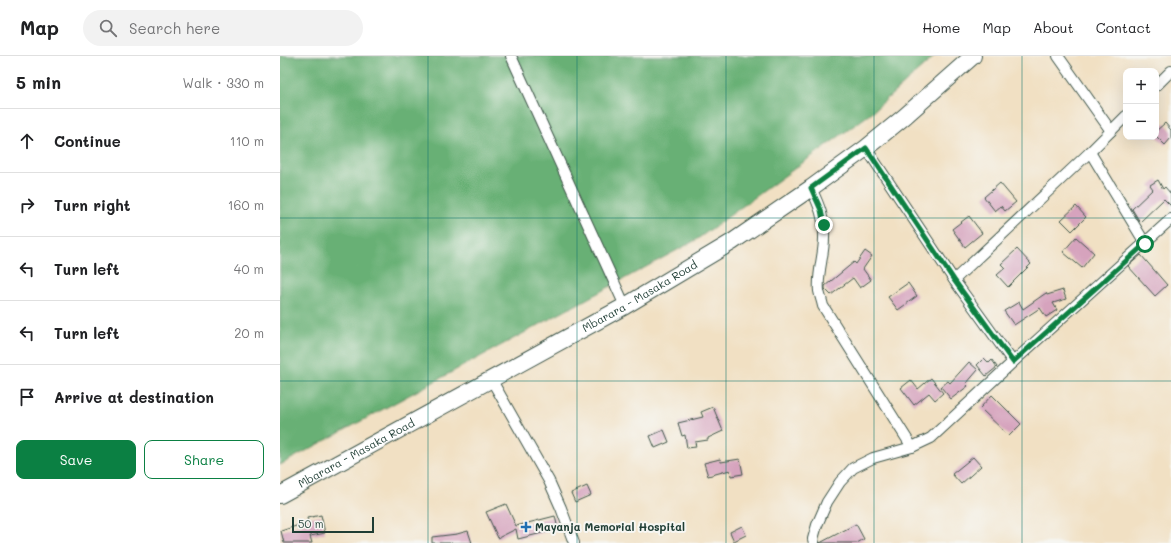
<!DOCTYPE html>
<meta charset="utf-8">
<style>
:root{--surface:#fff;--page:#f2f2f2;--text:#202124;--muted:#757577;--line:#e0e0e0;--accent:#0b8043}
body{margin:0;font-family:Mali,sans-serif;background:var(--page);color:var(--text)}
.controls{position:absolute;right:12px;top:12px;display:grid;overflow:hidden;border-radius:8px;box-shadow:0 4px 16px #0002}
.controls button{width:36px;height:36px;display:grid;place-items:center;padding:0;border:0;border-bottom:1px solid var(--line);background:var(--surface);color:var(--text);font:20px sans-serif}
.scale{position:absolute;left:12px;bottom:10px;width:82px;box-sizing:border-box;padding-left:4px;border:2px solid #1f3d34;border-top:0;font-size:11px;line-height:14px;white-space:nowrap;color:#1f3d34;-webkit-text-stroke:3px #f6f6f2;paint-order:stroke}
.stop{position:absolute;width:12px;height:12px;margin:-9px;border:3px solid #0b8043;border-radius:50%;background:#fff}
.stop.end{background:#0b8043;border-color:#fff;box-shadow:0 1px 4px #0008}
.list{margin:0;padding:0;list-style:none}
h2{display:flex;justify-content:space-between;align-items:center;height:52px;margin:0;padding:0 16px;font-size:17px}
h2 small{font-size:13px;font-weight:400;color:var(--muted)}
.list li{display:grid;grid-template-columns:26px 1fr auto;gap:12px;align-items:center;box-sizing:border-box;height:64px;padding:0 16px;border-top:1px solid var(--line)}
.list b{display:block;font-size:15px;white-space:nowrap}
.list em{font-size:13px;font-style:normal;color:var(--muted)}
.actions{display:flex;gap:8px;padding:12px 16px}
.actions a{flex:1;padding:9px 0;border:1px solid var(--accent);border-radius:8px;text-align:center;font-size:14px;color:var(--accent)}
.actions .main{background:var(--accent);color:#fff}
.icon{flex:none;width:22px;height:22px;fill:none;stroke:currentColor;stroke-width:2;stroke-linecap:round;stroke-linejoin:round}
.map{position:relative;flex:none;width:891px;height:487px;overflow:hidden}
header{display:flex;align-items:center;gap:24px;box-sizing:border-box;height:56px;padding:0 20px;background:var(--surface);border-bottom:1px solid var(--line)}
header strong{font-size:19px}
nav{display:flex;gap:22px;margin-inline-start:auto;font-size:14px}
.search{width:280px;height:36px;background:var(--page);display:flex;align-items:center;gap:10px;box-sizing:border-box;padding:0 14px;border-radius:22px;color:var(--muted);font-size:15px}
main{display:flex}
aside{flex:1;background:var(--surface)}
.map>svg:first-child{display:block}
.forest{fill:#68b075;stroke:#447654}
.building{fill:#d6a3bd}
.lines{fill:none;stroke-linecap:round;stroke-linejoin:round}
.street-casing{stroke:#3e5549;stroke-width:12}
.primary-casing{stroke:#3e5549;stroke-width:18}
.street{stroke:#fff;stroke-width:10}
.primary{stroke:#fff;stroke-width:16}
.route{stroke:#0b8043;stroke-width:5}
.grid{fill:none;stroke:#0f766e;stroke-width:1;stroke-opacity:0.55}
.poi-dot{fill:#1f6fb2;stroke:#f6f6f2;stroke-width:1.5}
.labels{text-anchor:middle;stroke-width:4;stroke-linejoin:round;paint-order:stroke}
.street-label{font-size:11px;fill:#1f3d34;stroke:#f6f6f2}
.poi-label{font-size:11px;font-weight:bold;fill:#1f3d34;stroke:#f6f6f2;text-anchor:start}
</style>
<header>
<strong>Map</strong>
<div class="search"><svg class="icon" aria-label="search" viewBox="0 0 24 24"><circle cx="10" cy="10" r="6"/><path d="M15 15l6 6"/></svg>Search here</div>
<nav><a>Home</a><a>Map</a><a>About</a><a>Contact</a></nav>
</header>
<main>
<aside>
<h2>5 min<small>Walk · 330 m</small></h2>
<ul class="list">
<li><svg class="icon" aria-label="ahead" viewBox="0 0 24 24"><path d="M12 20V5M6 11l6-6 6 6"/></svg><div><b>Continue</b></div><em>110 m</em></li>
<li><svg class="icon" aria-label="right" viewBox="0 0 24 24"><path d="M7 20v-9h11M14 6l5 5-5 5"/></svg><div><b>Turn right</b></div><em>160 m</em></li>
<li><svg class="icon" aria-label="left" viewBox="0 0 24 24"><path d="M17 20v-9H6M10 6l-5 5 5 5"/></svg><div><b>Turn left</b></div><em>40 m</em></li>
<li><svg class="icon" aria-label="left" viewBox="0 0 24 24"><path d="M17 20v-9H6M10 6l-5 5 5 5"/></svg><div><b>Turn left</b></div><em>20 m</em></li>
<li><svg class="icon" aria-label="arrive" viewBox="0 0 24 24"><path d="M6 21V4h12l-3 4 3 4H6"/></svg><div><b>Arrive at destination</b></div></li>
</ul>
<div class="actions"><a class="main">Save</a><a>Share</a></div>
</aside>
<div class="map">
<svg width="891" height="487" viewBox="0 0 891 487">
<rect width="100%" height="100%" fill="#f6f6f2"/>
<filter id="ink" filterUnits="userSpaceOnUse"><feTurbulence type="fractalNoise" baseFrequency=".025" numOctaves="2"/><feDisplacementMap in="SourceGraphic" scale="8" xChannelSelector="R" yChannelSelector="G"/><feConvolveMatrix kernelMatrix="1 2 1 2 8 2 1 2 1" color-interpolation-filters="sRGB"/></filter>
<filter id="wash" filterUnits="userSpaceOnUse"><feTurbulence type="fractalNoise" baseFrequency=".012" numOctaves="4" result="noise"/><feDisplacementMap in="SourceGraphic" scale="16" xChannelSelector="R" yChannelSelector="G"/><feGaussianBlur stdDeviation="0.9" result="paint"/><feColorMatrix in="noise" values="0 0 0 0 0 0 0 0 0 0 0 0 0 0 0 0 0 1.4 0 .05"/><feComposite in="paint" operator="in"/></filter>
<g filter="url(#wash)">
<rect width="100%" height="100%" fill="#f1e0c3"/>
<polygon class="forest" points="0,0 655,0 590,58 416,184 0,409"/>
<g id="blocks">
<g class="building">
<polygon points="885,67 891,74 891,82 885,89 876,80 876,75"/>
<polygon points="878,124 883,133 885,131 891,138 891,150 884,143 860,166 852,153 873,133 870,129"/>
<polygon points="720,127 736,146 725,155 721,150 715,155 704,141"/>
<polygon points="796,150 806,161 792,175 781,164"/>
<polygon points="689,160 702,177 685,191 672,173"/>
<polygon points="796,181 814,197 802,212 783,196"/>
<polygon points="737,193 751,208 728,231 717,219 725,212 721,208"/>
<polygon points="585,195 592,200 583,213 591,224 580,232 573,222 551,239 545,233 545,230 574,206 576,208"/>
<polygon points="861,199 887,229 875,240 848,210"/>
<polygon points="628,227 637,240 618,254 608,241"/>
<polygon points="783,234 786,243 773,247 777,254 766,261 760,252 734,269 724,255 739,246 743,253 766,237 767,239"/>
<polygon points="704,302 709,307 712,304 717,311 706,320 697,309"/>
<polygon points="689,306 698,314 686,328 688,330 671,343 661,331 668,325 670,327"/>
<polygon points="651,322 663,337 655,344 649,337 634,349 621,332 631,324 638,333"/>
<polygon points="712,339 741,368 729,380 700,352"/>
<polygon points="433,351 443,375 428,382 428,384 415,386 416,391 407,392 405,379 402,380 398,367 423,361 421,356"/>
<polygon points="384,374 389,386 375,392 370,380"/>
<polygon points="693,401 701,410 681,428 672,418"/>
<polygon points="440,403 441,406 460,403 463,418 451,420 450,414 428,420 424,407"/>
<polygon points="307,430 311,439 295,446 291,437"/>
<polygon points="226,448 236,470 275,460 278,473 238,483 236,473 218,482 206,456"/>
<polygon points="41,459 45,477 30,480 32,487 4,487 1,475 28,466 27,462"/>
<polygon points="576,468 584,483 577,487 540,487"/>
<polygon points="462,470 466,479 454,485 450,476"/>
<polygon points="188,475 192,487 152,487 152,481 177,478"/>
</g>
</g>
</g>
<g filter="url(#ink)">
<use href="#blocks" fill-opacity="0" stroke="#3e5549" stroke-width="1"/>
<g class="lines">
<g class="street-casing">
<g id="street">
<polyline points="231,0 345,250"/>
<polyline points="778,0 831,75"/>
<polyline points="876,30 891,15"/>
<polyline points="586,92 674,224 733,306"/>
<polyline points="810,96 865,187"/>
<path d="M531,132C539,149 545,163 544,182C544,200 537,217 539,235C540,240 542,245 543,250L632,391"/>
<polyline points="674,224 810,96 846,60"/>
<polyline points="211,323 269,425 281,452 294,487"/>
<polyline points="534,487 533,483 537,469 547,446 560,426 573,412 593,402 632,391 651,382 733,306 891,163"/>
</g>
</g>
<g class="primary-casing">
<g id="primary">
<path id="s1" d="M0,439L345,250L452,186L531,132L586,92L624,61L693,0"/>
</g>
</g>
<use href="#street" class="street"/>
<use href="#primary" class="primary"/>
</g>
</g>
<g class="lines" filter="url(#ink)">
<polyline class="route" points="544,169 541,154 531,132 586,92 674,224 733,306 865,188"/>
</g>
<path class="grid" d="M148,0V487M297,0V487M446,0V487M594,0V487M742,0V487M0,162H891M0,325H891"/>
<path class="poi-dot" d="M244 465h4v4h4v4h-4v4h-4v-4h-4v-4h4z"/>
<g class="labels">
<g class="street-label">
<text dy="4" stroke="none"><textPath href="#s1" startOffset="411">Mbarara - Masaka Road</textPath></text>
<text dy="4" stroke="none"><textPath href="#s1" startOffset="87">Mbarara - Masaka Road</textPath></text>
</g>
<g class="poi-label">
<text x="255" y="475">Mayanja Memorial Hospital</text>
</g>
</g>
</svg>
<div class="controls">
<button>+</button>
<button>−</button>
</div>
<div class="scale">50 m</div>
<div class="stop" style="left:865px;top:188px"></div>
<div class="stop end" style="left:544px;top:169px"></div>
</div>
</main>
